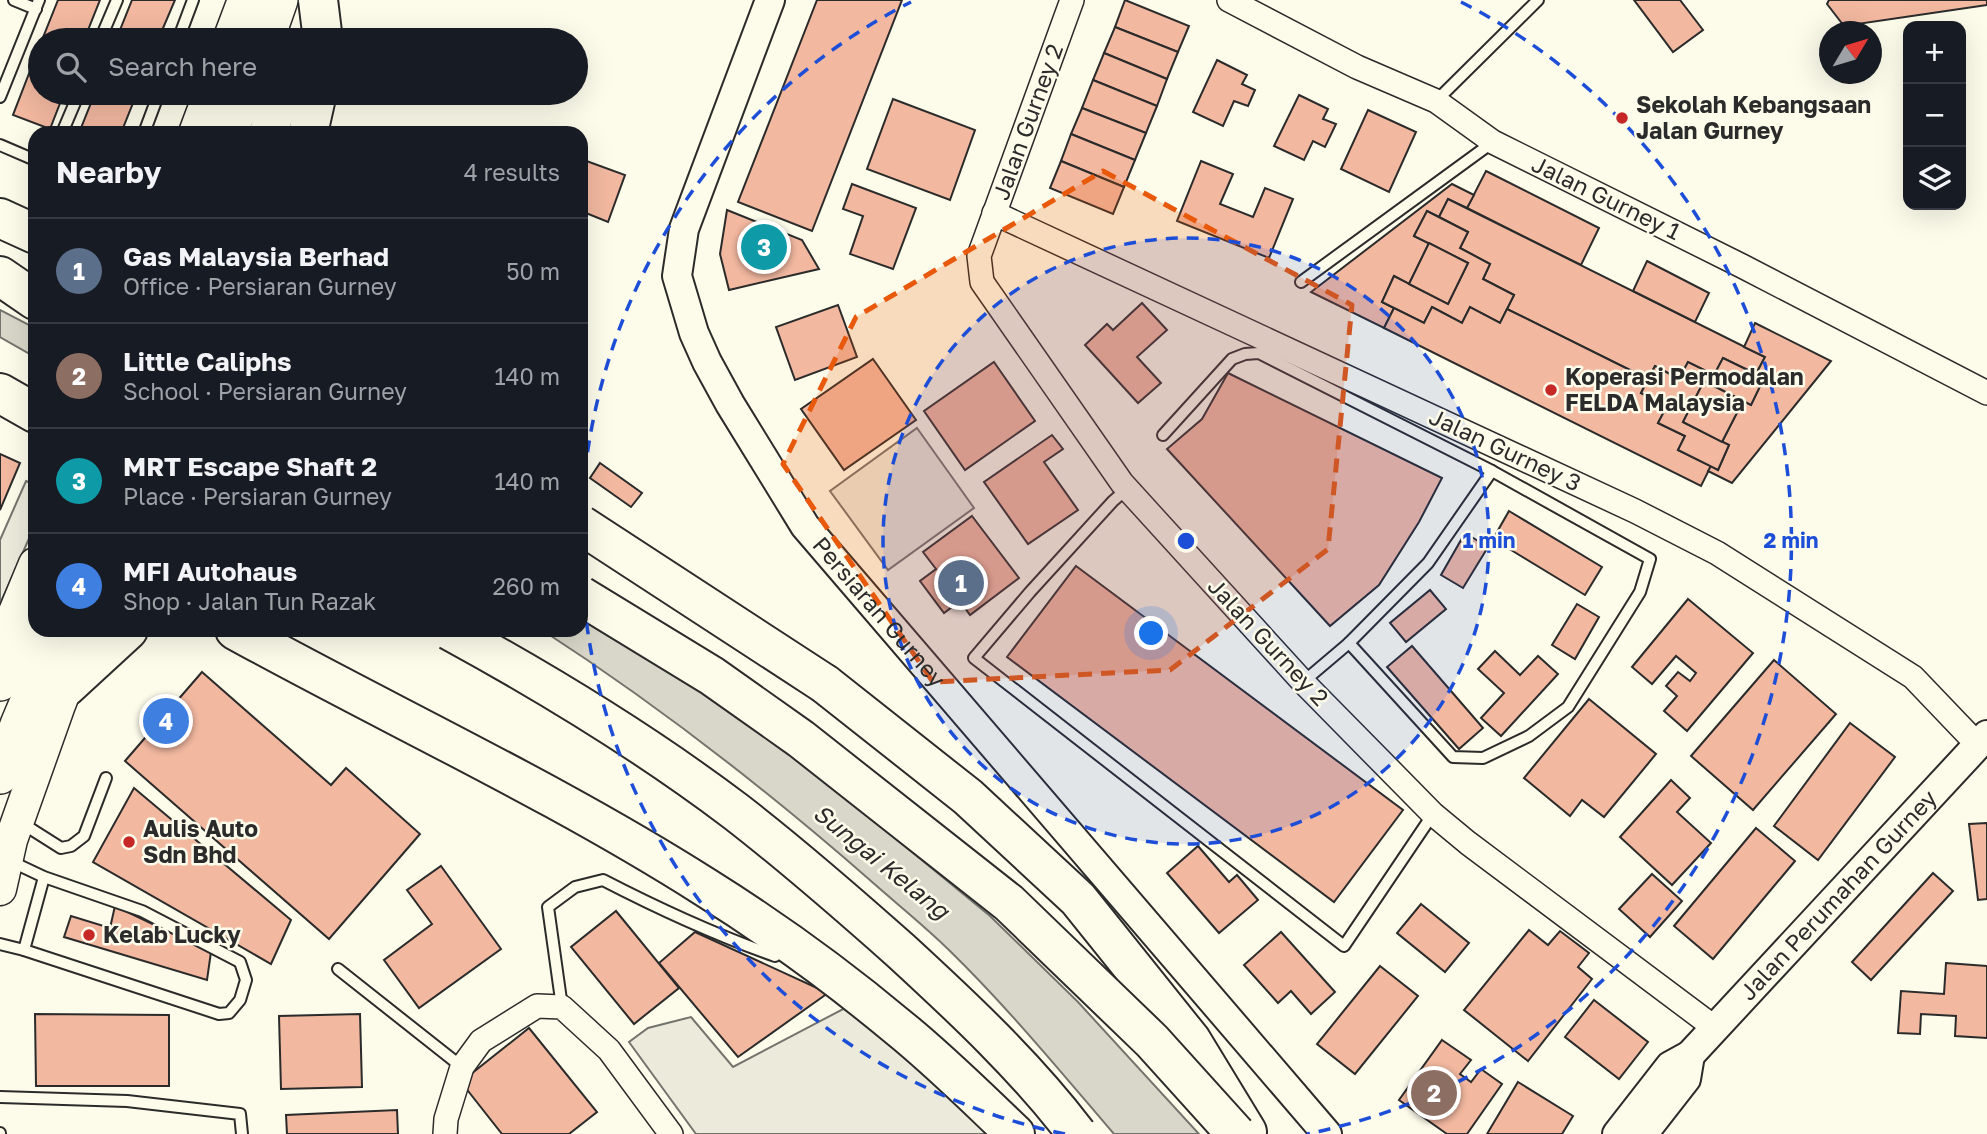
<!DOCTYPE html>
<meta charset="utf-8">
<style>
:root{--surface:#171b24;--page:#20242c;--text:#f1f3f6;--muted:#9ea1a6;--line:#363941;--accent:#c62828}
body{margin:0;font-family:"Golos Text",sans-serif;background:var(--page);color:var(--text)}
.controls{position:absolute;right:21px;top:21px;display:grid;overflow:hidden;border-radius:14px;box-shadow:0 7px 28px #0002}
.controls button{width:63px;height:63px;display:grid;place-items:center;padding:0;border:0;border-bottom:2px solid var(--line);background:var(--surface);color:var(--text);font:35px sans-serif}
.compass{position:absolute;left:1819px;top:21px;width:63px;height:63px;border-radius:50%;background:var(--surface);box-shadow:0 7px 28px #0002;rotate:52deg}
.you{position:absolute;left:1152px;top:634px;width:24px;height:24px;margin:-18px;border:5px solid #fff;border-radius:50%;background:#1a73e8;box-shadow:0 0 0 10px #1a73e833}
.badge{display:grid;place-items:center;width:46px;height:46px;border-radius:50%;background:var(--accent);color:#fff;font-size:23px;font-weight:700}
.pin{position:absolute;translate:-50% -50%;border:4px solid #fff;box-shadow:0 2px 7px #0006}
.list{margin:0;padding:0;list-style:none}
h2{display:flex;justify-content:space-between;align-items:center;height:91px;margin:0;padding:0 28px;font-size:30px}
h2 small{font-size:23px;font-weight:400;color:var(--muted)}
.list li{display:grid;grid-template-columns:46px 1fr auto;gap:21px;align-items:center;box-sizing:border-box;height:105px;padding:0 28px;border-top:2px solid var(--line)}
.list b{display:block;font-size:26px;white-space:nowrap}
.list p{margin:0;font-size:23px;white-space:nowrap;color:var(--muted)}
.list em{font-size:23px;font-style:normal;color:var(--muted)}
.icon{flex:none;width:38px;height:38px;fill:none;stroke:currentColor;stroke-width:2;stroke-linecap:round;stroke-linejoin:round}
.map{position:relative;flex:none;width:1987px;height:1134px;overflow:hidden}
.search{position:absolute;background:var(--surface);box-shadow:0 7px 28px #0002;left:28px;top:28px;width:560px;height:77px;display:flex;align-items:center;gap:18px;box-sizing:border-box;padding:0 24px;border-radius:38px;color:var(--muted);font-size:26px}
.panel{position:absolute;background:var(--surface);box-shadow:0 7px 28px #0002;left:28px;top:126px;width:560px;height:511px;border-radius:21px}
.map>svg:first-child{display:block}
.green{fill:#ecebdb;stroke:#74746e;stroke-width:2}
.parking{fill:#eceadb;stroke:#74746e;stroke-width:2}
.water{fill:#d8d7c9;stroke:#74746e;stroke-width:2}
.building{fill:#f2b8a0;stroke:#2b2b2b;stroke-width:2}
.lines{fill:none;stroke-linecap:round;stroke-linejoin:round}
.service-casing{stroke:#2b2b2b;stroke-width:14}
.minor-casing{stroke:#2b2b2b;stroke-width:26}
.tertiary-casing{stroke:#2b2b2b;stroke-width:32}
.secondary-casing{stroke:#2b2b2b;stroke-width:35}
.primary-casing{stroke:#2b2b2b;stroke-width:40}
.motorway-casing{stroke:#2b2b2b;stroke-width:42}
.service{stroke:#fdfbea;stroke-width:10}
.minor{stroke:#fdfbea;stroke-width:23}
.tertiary{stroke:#fdfbea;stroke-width:28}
.secondary{stroke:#fdfbea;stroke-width:32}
.primary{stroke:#fdfbea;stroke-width:37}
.motorway{stroke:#fdfbea;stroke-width:38}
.motorway-bridge-casing{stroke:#2b2b2b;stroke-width:42;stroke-linecap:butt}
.motorway-bridge{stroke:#fdfbea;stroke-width:38}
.marked{fill:#e8590c;fill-opacity:0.2;stroke:#e8590c;stroke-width:5;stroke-dasharray:14 9;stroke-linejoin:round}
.ring{fill:none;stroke:#1d4ed8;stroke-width:3.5;stroke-dasharray:12 9}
.poi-dot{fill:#c62828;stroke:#fdfbea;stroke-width:2.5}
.labels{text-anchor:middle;stroke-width:5;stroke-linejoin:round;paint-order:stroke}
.poi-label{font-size:23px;font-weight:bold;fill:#2b2b2b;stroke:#fdfbea;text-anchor:start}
.street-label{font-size:23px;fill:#2b2b2b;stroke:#fdfbea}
.water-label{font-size:24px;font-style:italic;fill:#2b2b2b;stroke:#fdfbea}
.centre{fill:#1d4ed8;stroke:#fdfbea;stroke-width:3.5}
.ring-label{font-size:21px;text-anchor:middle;font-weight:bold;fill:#1d4ed8;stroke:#fdfbea;stroke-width:5;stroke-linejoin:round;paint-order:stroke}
</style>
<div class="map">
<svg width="1987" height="1134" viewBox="0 0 1987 1134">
<rect width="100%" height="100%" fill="#fdfbea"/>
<polygon class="green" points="847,1007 993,1134 696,1134 629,1042 648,1028 691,1017 733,1067"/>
<g class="parking">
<polygon points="917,428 974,508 888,570 830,491"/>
<polygon points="26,481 35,485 35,525 0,604 0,540"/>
</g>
<g class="water">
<polygon points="0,310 35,328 35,357 0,337"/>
<path d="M581,614L772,737L990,916L1078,1002L1199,1134H1114C1061,1072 1009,1009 951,952C926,927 898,905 871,881C767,790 658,705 542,630H581Z"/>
</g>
<g class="building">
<polygon points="58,0 100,0 84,40 42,40"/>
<polygon points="132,0 175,0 158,40 116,40"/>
<polygon points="817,0 902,0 812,231 738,202"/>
<polygon points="1125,0 1189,26 1178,52 1115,27"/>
<polygon points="1634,0 1680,0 1703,30 1673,52"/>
<polygon points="1829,0 1987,0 1987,5 1844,26 1827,4"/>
<polygon points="1115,27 1178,52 1167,79 1104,53"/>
<polygon points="40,45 40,93 64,93 50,129 13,115"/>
<polygon points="1104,53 1167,79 1157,106 1093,80"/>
<polygon points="1217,60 1247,75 1242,84 1255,90 1248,106 1234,101 1223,126 1193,112"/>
<polygon points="1093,80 1157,106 1146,133 1082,108"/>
<polygon points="95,93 137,93 121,133 79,133"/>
<polygon points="1299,95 1328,109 1323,119 1336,124 1325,147 1313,141 1304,160 1274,146"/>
<polygon points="893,99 975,130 950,200 867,169"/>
<polygon points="1082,108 1146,133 1135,160 1071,134"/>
<polygon points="1368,110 1416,132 1389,192 1341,169"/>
<polygon points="1071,134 1135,160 1124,187 1061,161"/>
<polygon points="581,159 625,175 608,222 581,211"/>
<polygon points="1061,161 1124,187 1113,214 1050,188"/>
<polygon points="1201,161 1233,174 1220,204 1253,217 1265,188 1293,199 1269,258 1177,221"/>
<polygon points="1486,171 1599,228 1581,265 1467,208"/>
<polygon points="852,184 916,208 893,269 850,254 863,216 843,209"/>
<polygon points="1452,184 1474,195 1467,208 1448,199 1439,217 1427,211 1414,236 1429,243 1409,284 1394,276 1382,302 1394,308 1384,328 1311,292"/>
<polygon points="1448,199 1765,357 1756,374 1723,358 1714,375 1688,362 1679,379 1655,366 1648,379 1507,309 1514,295 1483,279 1490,264 1460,248 1468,232 1439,217"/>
<polygon points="727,210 802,240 819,269 729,290 720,254"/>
<polygon points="1427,211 1468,232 1460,248 1490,264 1483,279 1514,295 1500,323 1470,307 1462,323 1432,307 1424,323 1382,302 1394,276 1448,304 1468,263 1414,236"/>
<polygon points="1429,243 1468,263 1448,304 1409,284"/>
<polygon points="1647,261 1709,293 1695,322 1633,291"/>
<polygon points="1142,303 1167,330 1137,357 1161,383 1138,403 1085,345 1107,324 1113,330"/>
<polygon points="838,305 857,357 795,380 776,327"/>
<polygon points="1432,307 1462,323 1470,307 1500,323 1507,309 1648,379 1641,393 1667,406 1658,423 1685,436 1678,450 1711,466 1701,486 1384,328 1394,308 1424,323"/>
<polygon points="1755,323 1831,361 1732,483 1708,471 1711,466 1718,470 1729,445 1722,442 1743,401 1751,405 1764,378 1756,374 1765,357 1744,347"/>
<polygon points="1723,358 1764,378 1751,405 1704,381 1683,422 1729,445 1718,470 1678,450 1685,436 1658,423 1667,406 1641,393 1655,366 1679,379 1688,362 1714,375"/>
<polygon points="873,359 916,420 844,470 801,409"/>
<polygon points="994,362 1035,421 965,470 924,411"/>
<polygon points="1228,373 1442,478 1419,522 1379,585 1330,626 1167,449 1202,419"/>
<polygon points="1704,381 1743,401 1722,442 1683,422"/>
<polygon points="1052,435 1063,449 1044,462 1078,510 1028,544 984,482"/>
<polygon points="0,454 20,463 0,510"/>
<polygon points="600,463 642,493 631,507 590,478"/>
<polygon points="1509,511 1602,567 1585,595 1493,539"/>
<polygon points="972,516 1019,578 970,615 960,601 944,613 920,581 936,569 923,552"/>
<polygon points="1465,533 1488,547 1463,588 1441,575"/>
<polygon points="1076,566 1403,810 1334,902 1007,657"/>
<polygon points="1430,590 1446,609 1406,642 1390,623"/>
<polygon points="1688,599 1753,653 1687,731 1664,711 1677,696 1666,686 1678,672 1690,681 1696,673 1676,656 1652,684 1632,667"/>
<polygon points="1577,604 1599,617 1575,659 1552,645"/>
<polygon points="1412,646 1483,728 1459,749 1387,667"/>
<polygon points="1495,651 1520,675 1538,656 1558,674 1501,736 1481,718 1504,693 1478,669"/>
<polygon points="1774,660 1836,714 1753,810 1691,756"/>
<polygon points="202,672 331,785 346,768 420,834 329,939 125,761"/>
<polygon points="1589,699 1656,754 1604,817 1582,800 1570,816 1524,778"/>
<polygon points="1850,723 1895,757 1818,860 1774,826"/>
<polygon points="1671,780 1690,798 1677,812 1711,843 1672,885 1620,837"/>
<polygon points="134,788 291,920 271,964 93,862"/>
<polygon points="1987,823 1987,899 1978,900 1969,824"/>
<polygon points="1756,828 1795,861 1713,959 1674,926"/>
<polygon points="1198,846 1229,882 1237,875 1258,900 1219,933 1167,873"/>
<polygon points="441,866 501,949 419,1008 384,960 432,924 407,890"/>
<polygon points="1933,873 1953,891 1871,980 1852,962"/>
<polygon points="1652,874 1682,901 1650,937 1619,909"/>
<polygon points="1421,904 1469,943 1445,972 1397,933"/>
<polygon points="115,906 211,952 207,980 64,937 71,916 110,928"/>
<polygon points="616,911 679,988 634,1024 571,947"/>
<polygon points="1529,930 1548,945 1560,931 1589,953 1578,967 1592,979 1528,1061 1464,1010"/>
<polygon points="695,932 828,993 738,1057 659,963"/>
<polygon points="1281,932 1335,992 1311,1014 1291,991 1278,1003 1244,965"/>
<polygon points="1946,963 1987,966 1987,1038 1955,1036 1956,1016 1921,1014 1920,1034 1898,1033 1901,991 1944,994"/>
<polygon points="1380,966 1418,996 1355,1074 1317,1044"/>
<polygon points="1594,1000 1648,1042 1619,1079 1565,1037"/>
<polygon points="35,1014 169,1015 169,1086 36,1086"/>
<polygon points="360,1014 362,1087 281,1089 279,1016"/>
<polygon points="529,1028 597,1112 569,1134 502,1134 461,1082"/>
<polygon points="1442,1040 1471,1060 1460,1074 1471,1082 1481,1069 1502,1084 1467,1134 1447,1134 1399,1100"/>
<polygon points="1518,1082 1573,1116 1562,1134 1487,1134"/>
<polygon points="397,1110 398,1134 287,1134 286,1115"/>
</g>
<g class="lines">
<g class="service-casing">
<g id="service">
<polyline points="14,0 36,9"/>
<polyline points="100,40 117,0"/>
<polyline points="178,40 193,0"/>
<polyline points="0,97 39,0"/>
<polyline points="1436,101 1538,0"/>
<polyline points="62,133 79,93"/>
<polyline points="144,133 159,93"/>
<polyline points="0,145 35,160"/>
<polyline points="1301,282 1493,142"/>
<polyline points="1163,435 1232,359 1245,354 1259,353 1492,471 1650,559 1640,592 1568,707 1529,736 1483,758 1453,757 1349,643"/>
<polyline points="1127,489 1113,501 1030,592 974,658 1344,946 1433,814"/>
<polyline points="1303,682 1349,643 1428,563 1492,471"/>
<polyline points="20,822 61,848 71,846 84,836 106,778"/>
<polyline points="8,860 44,877 142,911 240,962 246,980 240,1000 229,1013 219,1014 24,950 44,877"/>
<polyline points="0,944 24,950"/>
<polyline points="338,969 462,1067"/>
<path d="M562,1007L548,907L575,887L603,880C659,909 716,935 775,956"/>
<polyline points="0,1097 127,1101 240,1114 242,1134"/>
<polyline points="0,1133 0,1134"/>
</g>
</g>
<g class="minor-casing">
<g id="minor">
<polyline points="1072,0 979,256 982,282 1122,483 1303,682 1433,814 1468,843 1715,1028"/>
<polyline points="1229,0 1357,67 1436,101 1493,142 1742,266 1987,393"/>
<polyline points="994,213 1635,511 1717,553 1913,677 1978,745"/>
<polyline points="445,1134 446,1119 462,1067 481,1041 537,1006 562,1007 609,1050 671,1134"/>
</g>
</g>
<g class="tertiary-casing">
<g id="tertiary">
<path id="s1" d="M770,0L684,229L677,276L694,333L707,362L730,404L805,526L1327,1134"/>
<path id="s2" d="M1617,1134L1670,1066L1690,1055L1987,735"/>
<polyline points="1643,1134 1686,1079 1690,1055"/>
</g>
</g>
<g class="secondary-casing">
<g id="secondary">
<polyline points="229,40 244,0"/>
<polyline points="195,133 210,93"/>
<polyline points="10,624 35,564"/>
<polyline points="0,889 11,840 59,705 88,630"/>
</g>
</g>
<g class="primary-casing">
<g id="primary">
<polyline points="265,40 279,0"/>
<polyline points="227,133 246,93"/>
<polyline points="268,133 282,93"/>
<polyline points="0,682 35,600"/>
<polyline points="0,775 19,725 59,630"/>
</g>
</g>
<g class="motorway-casing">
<g id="motorway">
<polyline points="308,133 317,93"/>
<polyline points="0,218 35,234"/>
<polyline points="0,276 35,300"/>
<polyline points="0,393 35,413"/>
<path d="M235,630C391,716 554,791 705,887C772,929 837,976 898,1027C939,1060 977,1098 1015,1134"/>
<polyline points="825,684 968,797 1078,899 1191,1040 1247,1132"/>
<polyline points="66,687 128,630"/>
</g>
</g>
<use href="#service" class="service"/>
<use href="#minor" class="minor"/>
<use href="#tertiary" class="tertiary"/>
<use href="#secondary" class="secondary"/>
<use href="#primary" class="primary"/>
<use href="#motorway" class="motorway"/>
<g class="motorway-bridge-casing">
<g id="motorway-bridge">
<polyline points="318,0 323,40"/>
<polyline points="581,525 825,684"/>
<polyline points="581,596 712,676 801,739 1009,903 1152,1041 1236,1134"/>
<path d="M449,630C548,684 645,743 735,811C792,855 847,903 901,951C963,1008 1025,1066 1077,1134"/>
</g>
</g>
<use href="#motorway-bridge" class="motorway-bridge"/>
</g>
<path class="marked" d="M1103,171L1352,305L1328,549L1170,670L933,682L783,464L856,317Z"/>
<circle cx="1186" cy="541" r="303" fill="#1d4ed8" fill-opacity=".12"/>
<g class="ring">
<circle cx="1186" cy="541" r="303"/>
<path d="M1065 1134A605 605 0 0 1 581 546M581 536A605 605 0 0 1 911 2M1461 2A605 605 0 0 1 1307 1134"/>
</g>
<g class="poi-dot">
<circle cx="1622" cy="118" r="7"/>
<circle cx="1551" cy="390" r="7"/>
<circle cx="129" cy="842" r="7"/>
<circle cx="89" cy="935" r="7"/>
</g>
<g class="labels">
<g class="poi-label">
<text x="1636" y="113">Sekolah Kebangsaan<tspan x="1636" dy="26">Jalan Gurney</tspan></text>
<text x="1565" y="385">Koperasi Permodalan<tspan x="1565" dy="26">FELDA Malaysia</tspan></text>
<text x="143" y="837">Aulis Auto<tspan x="143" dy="26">Sdn Bhd</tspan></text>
<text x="103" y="943">Kelab Lucky</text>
</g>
<g class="street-label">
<text transform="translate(1028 122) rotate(-70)" y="8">Jalan Gurney 2</text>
<text transform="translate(1606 198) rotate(26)" y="8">Jalan Gurney 1</text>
<text transform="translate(1505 450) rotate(25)" y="8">Jalan Gurney 3</text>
<text dy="8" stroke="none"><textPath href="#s1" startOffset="688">Persiaran Gurney</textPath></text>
<text transform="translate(1268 642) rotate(47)" y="8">Jalan Gurney 2</text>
<text dy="8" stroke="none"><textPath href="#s2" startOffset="327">Jalan Perumahan Gurney</textPath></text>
</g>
<g class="water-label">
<text transform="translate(881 862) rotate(39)" y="8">Sungai Kelang</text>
</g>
</g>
<circle cx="1186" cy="541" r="10" class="centre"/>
<g class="ring-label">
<text x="1489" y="548">1 min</text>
<text x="1791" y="548">2 min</text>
</g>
</svg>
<div class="controls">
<button>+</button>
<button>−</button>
<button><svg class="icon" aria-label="layers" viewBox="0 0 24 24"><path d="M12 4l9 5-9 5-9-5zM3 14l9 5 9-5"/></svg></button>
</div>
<svg class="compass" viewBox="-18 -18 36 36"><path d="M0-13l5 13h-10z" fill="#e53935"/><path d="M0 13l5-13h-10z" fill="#9ea1a6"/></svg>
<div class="you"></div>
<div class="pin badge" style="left:961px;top:583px;background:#5c6f8a">1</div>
<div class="pin badge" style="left:1434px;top:1093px;background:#8d6e63">2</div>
<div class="pin badge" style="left:764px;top:247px;background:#0f9aa8">3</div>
<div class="pin badge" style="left:166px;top:721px;background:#3f7fe0">4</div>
<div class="search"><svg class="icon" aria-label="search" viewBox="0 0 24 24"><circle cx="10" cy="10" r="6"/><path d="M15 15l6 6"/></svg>Search here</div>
<section class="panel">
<h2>Nearby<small>4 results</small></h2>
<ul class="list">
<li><span class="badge" style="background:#5c6f8a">1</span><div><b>Gas Malaysia Berhad</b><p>Office · Persiaran Gurney</p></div><em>50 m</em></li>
<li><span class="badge" style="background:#8d6e63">2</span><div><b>Little Caliphs</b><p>School · Persiaran Gurney</p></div><em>140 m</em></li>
<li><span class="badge" style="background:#0f9aa8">3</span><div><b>MRT Escape Shaft 2</b><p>Place · Persiaran Gurney</p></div><em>140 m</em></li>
<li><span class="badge" style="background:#3f7fe0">4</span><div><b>MFI Autohaus</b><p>Shop · Jalan Tun Razak</p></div><em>260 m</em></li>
</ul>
</section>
</div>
